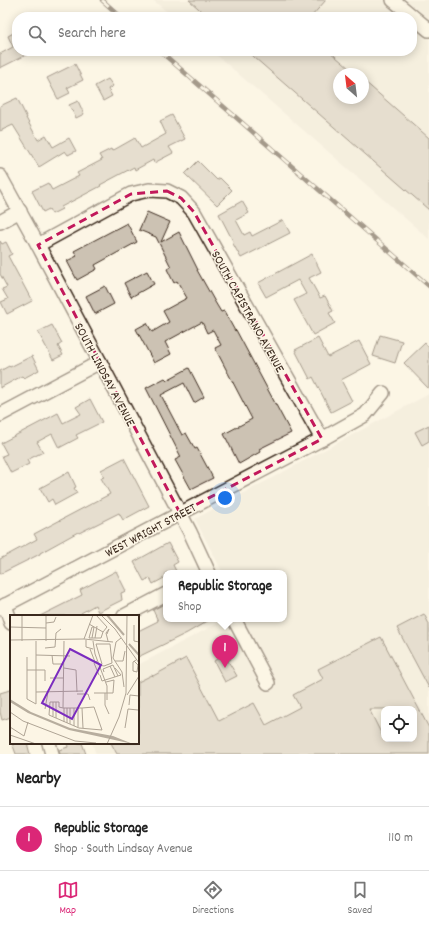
<!DOCTYPE html>
<meta charset="utf-8">
<style>
:root{--surface:#fff;--page:#f2f2f2;--text:#222;--muted:#767676;--line:#e0e0e0;--accent:#db2777}
body{margin:0;font-family:Dekko,sans-serif;background:var(--page);color:var(--text)}
.controls{position:absolute;right:12px;bottom:12px;display:grid;overflow:hidden;border-radius:8px;box-shadow:0 2px 10px #0003}
.controls button{width:36px;height:36px;display:grid;place-items:center;padding:0;border:0;border-bottom:1px solid var(--line);background:var(--surface);color:var(--text);font:20px sans-serif}
.compass{position:absolute;left:333px;top:68px;width:36px;height:36px;border-radius:50%;background:var(--surface);box-shadow:0 2px 10px #0003;rotate:332deg}
.you{position:absolute;left:225px;top:498px;width:14px;height:14px;margin:-10px;border:3px solid #fff;border-radius:50%;background:#1a73e8;box-shadow:0 0 0 6px #1a73e833}
.badge{display:grid;place-items:center;width:26px;height:26px;border-radius:50%;background:var(--accent);color:#fff;font-size:13px;font-weight:700}
.pin{position:absolute;translate:-50% -33px;filter:drop-shadow(0 1px 2px #0008)}
.pin::after{content:'';position:absolute;top:21px;width:14px;height:12px;background:inherit;clip-path:polygon(0 0,100% 0,50% 100%)}
.popup{position:absolute;left:163px;top:570px;width:124px;height:52px;box-sizing:border-box;display:grid;place-content:center;border-radius:8px;background:var(--surface);filter:drop-shadow(0 1px 3px #0005);font-size:13px;white-space:nowrap;color:var(--muted)}
.popup b{font-size:15px;color:var(--text)}
.popup::after{content:'';position:absolute;left:50%;top:100%;margin-left:-8px;border:8px solid transparent;border-top-color:var(--surface)}
.list{margin:0;padding:0;list-style:none}
h2{display:flex;justify-content:space-between;align-items:center;height:52px;margin:0;padding:0 16px;font-size:17px}
h2 small{font-size:13px;font-weight:400;color:var(--muted)}
.list li{display:grid;grid-template-columns:26px 1fr auto;gap:12px;align-items:center;box-sizing:border-box;height:64px;padding:0 16px;border-top:1px solid var(--line)}
.list b{display:block;font-size:15px;white-space:nowrap}
.list p{margin:0;font-size:13px;white-space:nowrap;color:var(--muted)}
.list em{font-size:13px;font-style:normal;color:var(--muted)}
.icon{flex:none;width:22px;height:22px;fill:none;stroke:currentColor;stroke-width:2;stroke-linecap:round;stroke-linejoin:round}
.map{position:relative;flex:none;width:429px;height:754px;overflow:hidden}
.search{position:absolute;background:var(--surface);box-shadow:0 2px 10px #0003;left:12px;right:12px;top:12px;height:44px;display:flex;align-items:center;gap:10px;box-sizing:border-box;padding:0 14px;border-radius:16px;color:var(--muted);font-size:15px}
.sheet{height:116px;background:var(--surface)}
nav{display:flex;justify-content:space-around;align-items:center;box-sizing:border-box;height:56px;border-top:1px solid var(--line);background:var(--surface);font-size:11px;color:var(--muted)}
nav a{display:grid;justify-items:center;gap:2px}
nav .on{color:var(--accent)}
.map>svg:first-child{display:block}
.built{fill:#eee6d6;fill-rule:evenodd}
.building{fill:#ccc2b3;stroke:#3b2a1e;fill-rule:evenodd}
.lines{fill:none;stroke-linecap:round;stroke-linejoin:round}
.minor-casing{stroke:#3b2a1e;stroke-width:16}
.minor{stroke:#fcf5e5;stroke-width:13}
.rail-casing{stroke:#3b2a1e;stroke-width:4.5}
.rail{stroke:#fcf5e5;stroke-width:3;stroke-dasharray:9;stroke-linecap:butt}
.marked{fill:none;stroke:#c2185b;stroke-width:3;stroke-dasharray:8 5;stroke-linejoin:round}
.labels{text-anchor:middle;stroke-width:3;stroke-linejoin:round;paint-order:stroke}
.street-label{font-size:13px;fill:#3b2a1e;stroke:#fcf5e5}
.inset-river{fill:none;stroke:#b7ad9e;stroke-width:2}
.inset-road{fill:none;stroke:#afa495;stroke-width:1}
.view{fill:#7b2cbf;fill-opacity:0.15;stroke:#7b2cbf;stroke-width:2}
.inset-edge{fill:none;stroke:#3b2a1e;stroke-width:2}
</style>
<div class="map">
<svg width="429" height="754" viewBox="0 0 429 754">
<rect width="100%" height="100%" fill="#fcf5e5"/>
<filter id="ink" filterUnits="userSpaceOnUse"><feTurbulence type="fractalNoise" baseFrequency=".025" numOctaves="2"/><feDisplacementMap in="SourceGraphic" scale="8" xChannelSelector="R" yChannelSelector="G"/><feConvolveMatrix kernelMatrix="1 2 1 2 8 2 1 2 1" color-interpolation-filters="sRGB"/></filter>
<g filter="url(#ink)">
<g class="built">
<path d="M153,0H429V239L212,51H412V17H173ZM339,74H363V98H339Z"/>
<path d="M429,394V754H96L92,743H138V665L226,619H284V573H223L195,519ZM384,709H414V739H384Z"/>
</g>
<g class="building">
<polygon points="189,0 326,0 311,17 208,17"/>
<polygon points="17,31 17,51 34,51 0,68 0,54 13,47 8,36"/>
<polygon points="247,51 329,51 356,74 339,74 339,98 363,98 363,80 429,138 429,210"/>
<polygon points="75,64 83,80 67,88 70,93 58,99 47,78"/>
<polygon points="108,79 113,86 108,89 112,96 103,101 95,86"/>
<polygon points="17,98 27,118 26,118 38,140 46,135 53,147 69,138 76,151 68,155 65,151 39,167 13,125 0,131 0,106"/>
<polygon points="78,101 84,114 76,118 69,105"/>
<polygon points="172,115 185,139 169,147 173,153 154,163 153,160 135,170 134,167 100,185 101,186 61,207 62,209 52,214 49,209 43,212 32,191 48,183 52,190 79,176 77,173 102,160 99,155 111,149 112,151 135,138 141,148 166,134 160,121"/>
<polygon points="198,161 217,180 220,178 232,190 217,205 185,174"/>
<polygon points="242,201 249,213 236,220 244,235 250,232 252,236 283,220 290,233 241,258 232,242 233,241 219,214"/>
<polygon points="147,212 170,222 161,242 179,232 198,270 197,270 215,302 221,312 224,311 235,331 236,330 291,433 259,449 260,452 239,464 224,434 252,419 215,348 221,345 213,330 207,333 202,322 165,342 171,354 154,363 136,329 147,323 152,332 169,322 163,311 187,298 177,281 174,283 167,269 171,267 156,237 139,230"/>
<polygon points="127,223 137,242 95,265 97,269 77,280 67,261 77,256 74,251"/>
<polygon points="0,241 2,244 6,242 12,254 8,256 32,301 7,314 1,302 8,299 2,289 7,287 0,274"/>
<polygon points="312,254 321,272 309,278 320,298 325,296 333,311 329,313 335,323 313,335 294,300 306,294 298,280 266,297 258,283"/>
<polygon points="147,271 154,284 131,297 124,283"/>
<polygon points="105,286 114,304 95,314 86,296"/>
<polygon points="52,325 62,343 58,346 63,355 53,360 38,332"/>
<polygon points="380,335 402,341 395,363 373,356"/>
<polygon points="318,338 328,357 359,341 371,364 341,380 352,401 331,412 313,377 310,379 295,350"/>
<polygon points="425,343 429,348 429,389 404,363"/>
<polygon points="32,356 39,370 24,378 22,376 0,388 0,371 9,366 10,367"/>
<polygon points="189,368 204,397 194,403 184,383 161,395 182,435 186,433 195,449 197,448 213,478 191,489 175,460 181,457 146,388 165,378 167,380"/>
<polygon points="90,399 102,422 76,435 78,438 59,448 52,434 37,442 43,452 27,460 29,464 11,473 2,456 7,454 1,443 58,413 63,423 81,414 76,407"/>
<polygon points="429,425 429,441 422,445 415,432"/>
<polygon points="124,458 149,506 123,520 119,513 79,533 78,532 40,553 40,554 0,574 0,559 37,539 34,534 110,494 101,478 104,477 101,470"/>
<polygon points="69,472 76,487 74,488 77,493 55,505 52,499 48,502 40,488"/>
<polygon points="168,543 178,562 173,565 177,573 166,573 166,577 153,584 150,578 144,581 134,562"/>
<polygon points="116,571 126,591 121,593 122,600 98,612 95,605 81,613 82,616 40,616 82,595 80,590"/>
<polygon points="166,603 166,619 211,619 187,633 138,657 138,631 158,621 153,610"/>
<polygon points="424,614 429,624 429,688 397,628"/>
<path d="M381,637L429,728V754H117L111,743H138V682L152,675L153,676L186,658L219,721L254,703L266,725L300,707L293,695L323,679L318,669ZM369,709H414V739H384Z"/>
<polygon points="226,651 231,659 228,661 237,676 225,682 214,661 220,657 218,655"/>
<polygon points="10,690 11,695 11,717 2,720 0,712 0,693"/>
<polygon points="12,743 27,743 30,754 16,754"/>
<polygon points="67,743 82,743 86,754 60,754 59,750 68,747"/>
</g>
<g class="lines">
<g class="minor-casing">
<g id="minor">
<polyline points="393,0 429,30"/>
<polyline points="0,176 38,245 190,532 209,573"/>
<polyline points="0,222 20,211"/>
<polyline points="38,245 131,194 149,190 167,191 181,198 194,212 322,439"/>
<polyline points="0,415 100,362"/>
<polyline points="5,605 11,623"/>
<polyline points="0,608 322,439 365,415 383,393"/>
<polyline points="124,616 166,594"/>
<polyline points="234,619 268,683"/>
<polyline points="49,743 52,754"/>
</g>
</g>
<use href="#minor" class="minor"/>
<g class="rail-casing">
<g id="rail">
<polyline points="102,0 121,17"/>
<polyline points="160,51 429,286"/>
</g>
</g>
<use href="#rail" class="rail"/>
</g>
</g>
<path d="M0 0H429V754H0ZM167,191L181,198L194,212L322,439L180,513L38,245L131,194Z" fill="#fcf5e5" fill-opacity=".55" fill-rule="evenodd"/>
<path class="marked" d="M167,191L181,198L194,212L322,439L180,513L38,245L131,194Z"/>
<g class="labels">
<g class="street-label">
<text transform="translate(249 311) rotate(61)" y="5">SOUTH CAPISTRANO AVENUE</text>
<text transform="translate(106 374) rotate(62)" y="5">SOUTH LINDSAY AVENUE</text>
<text transform="translate(150 529) rotate(-28)" y="5">WEST WRIGHT STREET</text>
</g>
</g>
<g transform="translate(10 615)">
<rect width="129" height="129" fill="#fcf5e5"/>
<path d="M0,84L21,97L60,113L103,121L123,129L59,115L18,98L0,87Z" fill="#b7ad9e"/>
<path class="inset-river" d="M97,0L114,20M119,29L129,40"/>
<path class="inset-road" d="M36,0V26M91,0L105,14L129,48M36,8L44,7L46,2M79,9L93,17L97,12L86,0M124,10V26L129,27M0,12L36,13M97,19L99,14L96,18L98,26M82,23L84,12H82L79,23H91L93,17M85,23L87,11M111,23L106,27L103,43L112,57L114,72M74,24L83,0M0,25L74,24L103,27M76,25V32L83,34M12,26V0M54,26L53,93H72L73,113M83,26L85,39L97,71V85M35,33L45,32L46,18L51,14M80,34L85,47M26,40L60,41M42,40L43,49H54M17,42V84L26,89M87,46L84,48L89,60M105,46H113L115,36M124,46L128,50L127,57L123,56V47L126,45M89,50L94,51L102,48L100,29H86L92,49M100,51L105,62M54,53L66,55L67,77M17,55H35V66M94,57L93,54L103,50L108,61M90,60L92,66L111,60L105,53M40,63H54M26,77L73,76M84,78H103L104,65L96,67M95,78V90L99,99M67,79H78L80,85M117,80L129,61M26,89V26M119,90L120,80L129,81M53,93L49,92V87H40L39,100L69,113L92,115L84,92L72,93M54,93V107M35,94L38,77M0,97L13,106L65,126L86,128M43,101V87M46,103V87M57,108V93M60,109V93M64,111V93M0,112L14,121L18,107M68,112V93M115,113L118,94L128,95M0,120L26,129M97,129L109,102L116,78L117,0"/>
<path class="view" d="M60,34L91,50L62,104L32,88Z"/>
<rect width="129" height="129" class="inset-edge"/>
</g>
</svg>
<div class="controls">
<button><svg class="icon" aria-label="locate" viewBox="0 0 24 24"><circle cx="12" cy="12" r="6"/><path d="M12 2v4M12 18v4M2 12h4M18 12h4"/></svg></button>
</div>
<svg class="compass" viewBox="-18 -18 36 36"><path d="M0-13l5 13h-10z" fill="#e53935"/><path d="M0 13l5-13h-10z" fill="#767676"/></svg>
<div class="you"></div>
<div class="pin badge" style="left:225px;top:668px">1</div>
<div class="popup"><b>Republic Storage</b>Shop</div>
<div class="search"><svg class="icon" aria-label="search" viewBox="0 0 24 24"><circle cx="10" cy="10" r="6"/><path d="M15 15l6 6"/></svg>Search here</div>
</div>
<section class="sheet">
<h2>Nearby<small></small></h2>
<ul class="list">
<li><span class="badge">1</span><div><b>Republic Storage</b><p>Shop · South Lindsay Avenue</p></div><em>110 m</em></li>
</ul>
</section>
<nav>
<a class="on"><svg class="icon" aria-label="map" viewBox="0 0 24 24"><path d="M3 6l6-2 6 2 6-2v14l-6 2-6-2-6 2zM9 4v14M15 6v14"/></svg>Map</a>
<a><svg class="icon" aria-label="directions" viewBox="0 0 24 24"><path d="M12 3l9 9-9 9-9-9zM9 14v-3h6M13 9l2 2-2 2"/></svg>Directions</a>
<a><svg class="icon" aria-label="saved" viewBox="0 0 24 24"><path d="M7 4h10v16l-5-4-5 4z"/></svg>Saved</a>
</nav>
